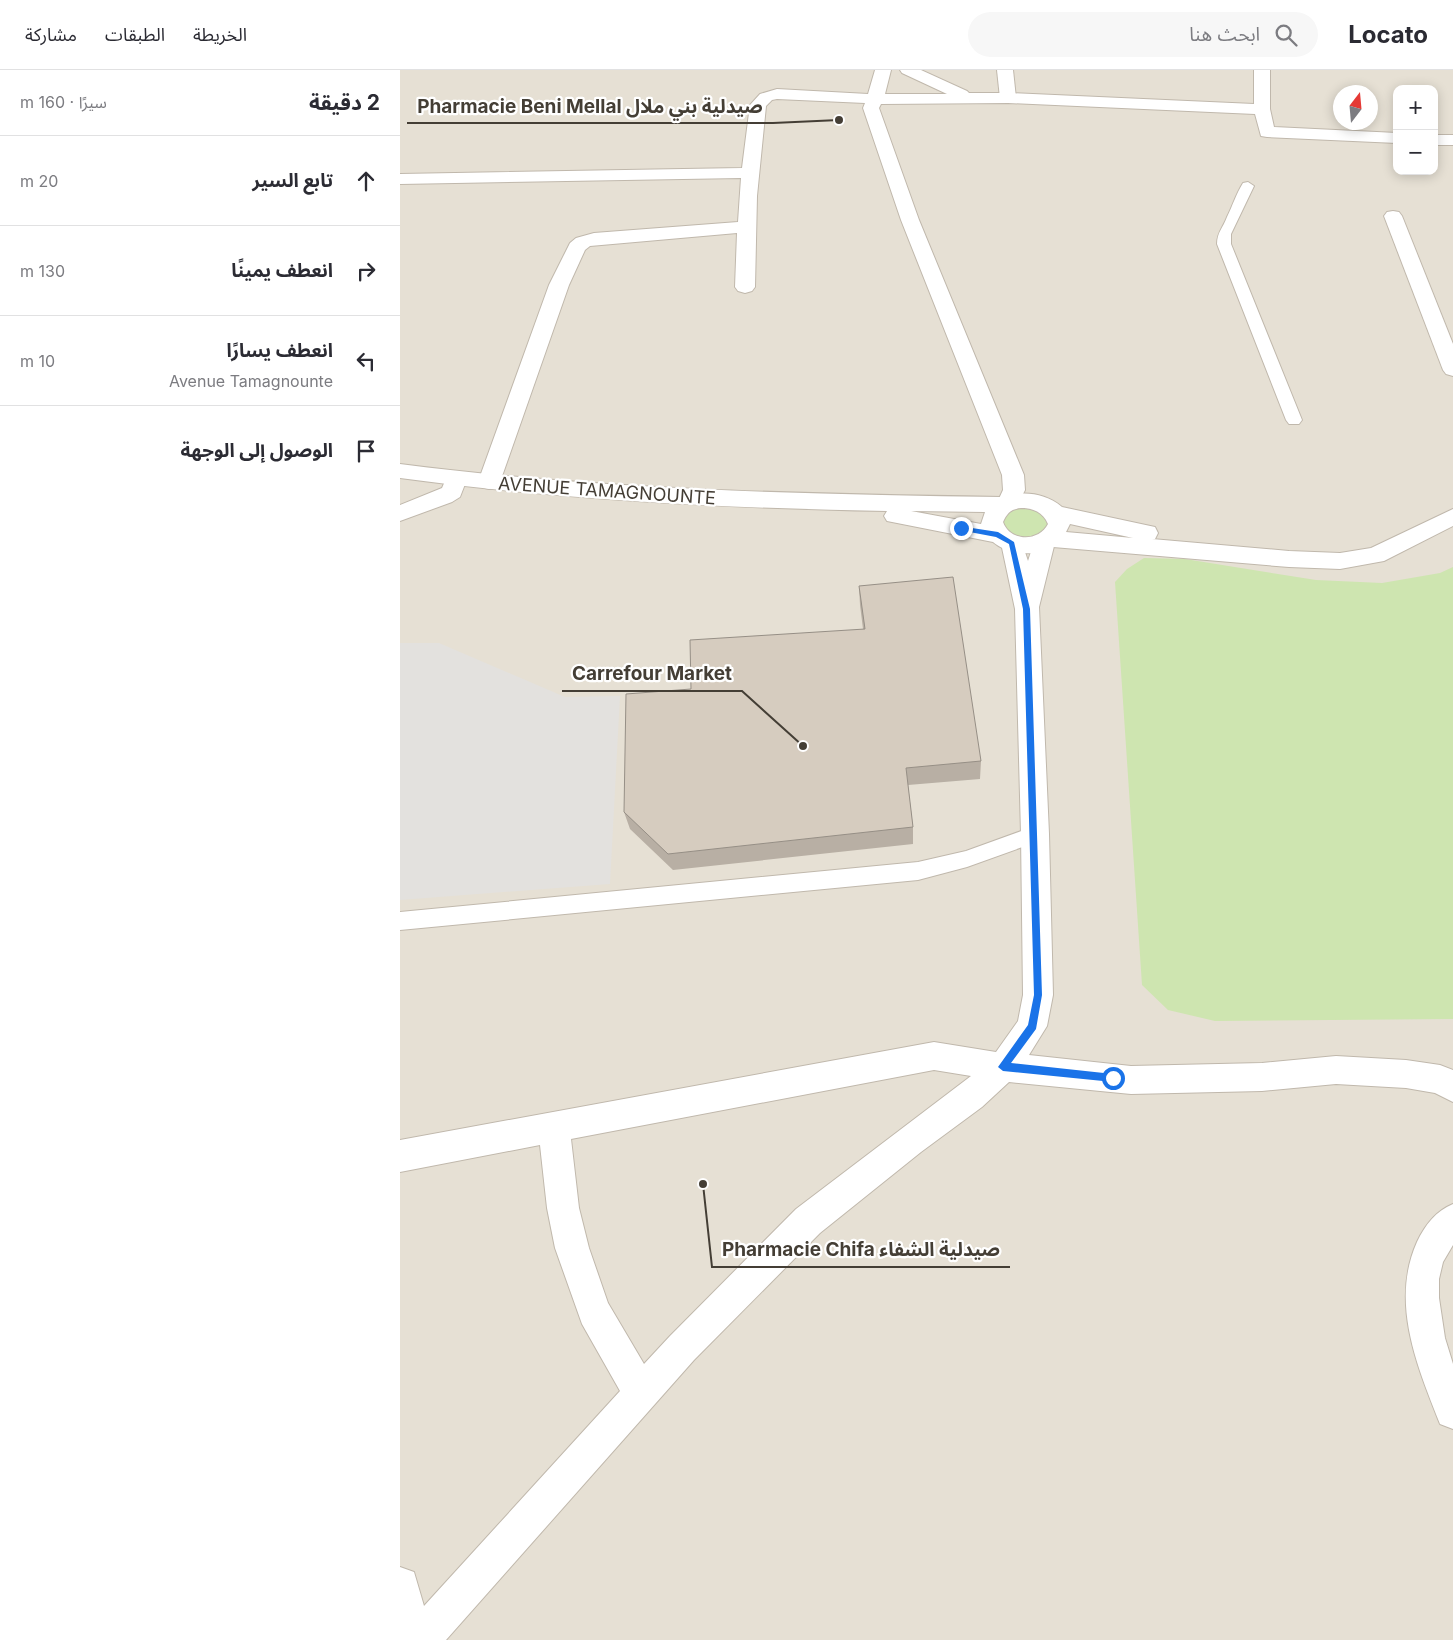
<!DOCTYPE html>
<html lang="ar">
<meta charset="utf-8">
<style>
:root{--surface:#fff;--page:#f7f7f7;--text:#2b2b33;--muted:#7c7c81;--line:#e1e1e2}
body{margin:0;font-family:Inter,"Noto Sans Arabic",sans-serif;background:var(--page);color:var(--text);direction:rtl}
.controls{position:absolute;right:15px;top:15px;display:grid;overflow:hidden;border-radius:10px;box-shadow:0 2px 12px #0003}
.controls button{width:45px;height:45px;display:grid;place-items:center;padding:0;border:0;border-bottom:1px solid var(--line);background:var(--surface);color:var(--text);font:25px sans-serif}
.compass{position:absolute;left:933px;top:15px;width:45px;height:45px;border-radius:50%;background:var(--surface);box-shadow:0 2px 12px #0003;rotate:16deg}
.stop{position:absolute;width:15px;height:15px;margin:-11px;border:4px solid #1a73e8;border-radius:50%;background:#fff}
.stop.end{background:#1a73e8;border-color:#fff;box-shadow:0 1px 5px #0008}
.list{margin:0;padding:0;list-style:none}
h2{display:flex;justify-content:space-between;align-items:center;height:65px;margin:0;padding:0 20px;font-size:21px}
h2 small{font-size:16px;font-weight:400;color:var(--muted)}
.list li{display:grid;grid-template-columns:32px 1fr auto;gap:15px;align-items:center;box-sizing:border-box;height:90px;padding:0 20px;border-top:1px solid var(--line)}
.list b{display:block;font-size:19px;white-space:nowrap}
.list p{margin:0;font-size:16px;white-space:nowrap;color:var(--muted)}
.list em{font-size:16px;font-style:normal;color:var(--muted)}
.icon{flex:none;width:28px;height:28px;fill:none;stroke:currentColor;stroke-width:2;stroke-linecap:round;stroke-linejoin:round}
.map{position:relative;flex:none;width:1053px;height:1570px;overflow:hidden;direction:ltr}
header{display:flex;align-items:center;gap:30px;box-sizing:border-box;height:70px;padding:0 25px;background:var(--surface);border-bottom:1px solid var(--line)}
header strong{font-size:24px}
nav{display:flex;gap:28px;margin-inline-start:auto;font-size:18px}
.search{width:350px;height:45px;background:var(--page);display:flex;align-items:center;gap:12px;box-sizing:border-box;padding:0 18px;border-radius:28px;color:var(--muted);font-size:19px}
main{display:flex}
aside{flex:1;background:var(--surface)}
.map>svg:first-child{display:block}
.residential{fill:#e6e0d4;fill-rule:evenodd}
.green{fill:#cee5b0}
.parking{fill:#e3e1de}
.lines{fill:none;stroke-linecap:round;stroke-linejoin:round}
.service-casing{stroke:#c0b8ac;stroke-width:2}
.pedestrian-casing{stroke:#c0b8ac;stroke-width:2}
.minor-casing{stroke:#c0b8ac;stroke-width:2}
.tertiary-casing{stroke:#c0b8ac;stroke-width:2}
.service{fill:#fff;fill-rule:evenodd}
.pedestrian{fill:#fff;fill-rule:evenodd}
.minor{fill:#fff;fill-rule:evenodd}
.tertiary{fill:#fff;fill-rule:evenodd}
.wall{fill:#b8afa4}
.building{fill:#d6ccbf;stroke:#968f86}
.route{fill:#1a73e8}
.labels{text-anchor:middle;stroke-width:4.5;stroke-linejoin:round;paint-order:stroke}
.street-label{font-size:18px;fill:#443e35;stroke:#fff}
.leader{fill:none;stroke:#443e35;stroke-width:2}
.callout-dot{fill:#443e35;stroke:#fff;stroke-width:2}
.callout-label{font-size:19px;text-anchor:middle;font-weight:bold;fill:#443e35;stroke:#fff;stroke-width:4.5;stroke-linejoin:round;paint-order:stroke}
</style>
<header>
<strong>Locato</strong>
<div class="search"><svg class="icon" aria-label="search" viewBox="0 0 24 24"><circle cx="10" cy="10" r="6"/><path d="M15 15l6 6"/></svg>ابحث هنا</div>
<nav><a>الخريطة</a><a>الطبقات</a><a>مشاركة</a></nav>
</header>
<main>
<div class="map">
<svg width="1053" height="1570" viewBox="0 0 1053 1570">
<rect width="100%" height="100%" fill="#f2eee6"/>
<path class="residential" d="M0,0H1053V1570H0ZM997,19H1034V101H997ZM941,22H971V52H941Z"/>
<g class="green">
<path d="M618,437L637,439C640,442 647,447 648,451C652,465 615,478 603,453L606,443Z"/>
<polygon points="744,488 785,489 916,510 982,513 1040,503 1053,497 1053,949 815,951 768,940 742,915 715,512 727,499"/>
</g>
<polygon class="parking" points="0,573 39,573 165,627 220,626 210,814 0,830"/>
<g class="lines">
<g class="service-casing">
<g id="service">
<path d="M848,112L854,116L831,164V174L902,350L899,354H889L886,350L817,174C817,162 823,158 827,147C833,135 836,124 843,113Z"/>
<polygon points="635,756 642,758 645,764 642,770 567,797 518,810 0,860 0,842 518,792 566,781"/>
</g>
</g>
<g class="pedestrian-casing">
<polygon id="pedestrian" points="597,0 613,0 616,28 614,31 602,31 600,28"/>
</g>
<g class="minor-casing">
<g id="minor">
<polygon points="475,0 491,0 485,24 547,24 502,3 500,0 521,0 567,21 569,23 608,23 854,34 854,0 870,0 870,39 874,57 997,63 997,73 867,67 861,66 855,44 608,33 481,34 479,38 519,150 624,405 625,420 616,438 608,441 600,438 597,433 603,420 602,405 501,150 463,38 465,33 377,29 372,30 366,36 357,126 355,217 352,221 345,223 338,221 335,217 337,163 190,176 185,180 169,215 100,412 97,417 89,419 81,417 78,412 149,215 170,173 176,168 194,163 338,152 341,108 0,114 0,104 342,98 350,35 360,24 377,19 468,24"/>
<rect x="1034" y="65" width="19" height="10"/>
<polygon points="993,141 999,142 1002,146 1053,274 1053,306 1046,304 1043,300 984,146 987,142"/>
<polygon points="56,402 64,404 67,409 60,427 52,432 0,451 0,435 42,418 48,404"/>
<path d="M644,464L652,466L655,472L639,537L649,764L653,925L647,956L629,985L731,996L862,993L936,986L1006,990L1040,995L1053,1000V1032L1035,1023L1006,1018L936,1014L862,1021L731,1024L609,1012L582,1037L521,1082L420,1163L294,1290L46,1570H0V1497L14,1502L24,1536L220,1321L182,1254L155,1178L147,1138L140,1075L0,1102V1070L534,972L596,982L618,951L623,925L621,764L615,539L601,473L604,467L612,465L620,467L628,491L636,466ZM534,1000L571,1006L396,1139L270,1266L244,1294L208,1233L189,1178L179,1138L171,1069Z"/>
<path d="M1053,1134V1175L1043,1192L1039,1209V1228L1045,1268L1053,1294V1359L1040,1354C1017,1296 990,1232 1017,1172C1025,1155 1036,1141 1053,1134Z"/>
</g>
</g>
<g class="tertiary-casing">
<path id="tertiary" d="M0,394C200,420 400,424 601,427C622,421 644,422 662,437L755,457L758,463L755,469H752L889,481L940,483L971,478L1053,439V456L984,491L940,499L889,497L653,477C636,487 608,485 593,472L487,451L484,446L487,441C324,438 162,430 0,408ZM621,438C633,438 643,442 648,454C639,472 610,472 603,452C607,443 611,439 621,438ZM511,441L585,442L581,454ZM670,454L733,468L666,462Z"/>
</g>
<use href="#service" class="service"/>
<use href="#pedestrian" class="pedestrian"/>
<use href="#minor" class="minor"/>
<use href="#tertiary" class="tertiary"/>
</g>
<polygon class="wall" points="459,516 581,691 580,709 508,715 513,757 513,774 273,800 230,759 224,742 291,619 463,559 460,535"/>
<polygon class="building" points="553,507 581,691 506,698 513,757 268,784 224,742 226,624 291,619 290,570 465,559 459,516"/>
<polygon class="route" points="559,456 598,462 614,472 630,539 642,925 636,959 611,993 713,1004 717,1008 713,1012 603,1001 598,997 628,955 634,925 623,539 609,474 596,467 559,460"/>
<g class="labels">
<g class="street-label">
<text transform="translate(207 421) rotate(4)" y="6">AVENUE TAMAGNOUNTE</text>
</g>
</g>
<path class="leader" d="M439 50L373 53H7M403 676L342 621H162M303 1114L312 1197H610"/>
<g class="callout-dot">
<circle cx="439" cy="50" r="5"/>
<circle cx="403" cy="676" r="5"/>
<circle cx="303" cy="1114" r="5"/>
</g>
<g class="callout-label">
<text x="190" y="43">Pharmacie Beni Mellal صيدلية بني ملال</text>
<text x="252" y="610">Carrefour Market</text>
<text x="461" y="1186">Pharmacie Chifa صيدلية الشفاء</text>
</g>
</svg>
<div class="controls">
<button>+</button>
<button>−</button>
</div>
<svg class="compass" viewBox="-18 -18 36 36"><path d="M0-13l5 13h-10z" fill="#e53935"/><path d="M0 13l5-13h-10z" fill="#7c7c81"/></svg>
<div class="stop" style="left:713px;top:1008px"></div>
<div class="stop end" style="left:561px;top:458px"></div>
</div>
<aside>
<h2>2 دقيقة<small>سيرًا · 160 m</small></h2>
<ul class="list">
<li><svg class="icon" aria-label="ahead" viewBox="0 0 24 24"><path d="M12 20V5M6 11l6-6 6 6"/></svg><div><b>تابع السير</b></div><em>20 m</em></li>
<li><svg class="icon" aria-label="right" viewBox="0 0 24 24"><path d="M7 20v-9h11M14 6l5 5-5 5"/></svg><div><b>انعطف يمينًا</b></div><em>130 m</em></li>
<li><svg class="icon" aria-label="left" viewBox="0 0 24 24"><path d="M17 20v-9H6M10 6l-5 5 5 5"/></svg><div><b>انعطف يسارًا</b><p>Avenue Tamagnounte</p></div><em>10 m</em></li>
<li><svg class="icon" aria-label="arrive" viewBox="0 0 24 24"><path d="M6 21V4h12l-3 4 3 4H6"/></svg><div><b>الوصول إلى الوجهة</b></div></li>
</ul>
</aside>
</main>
